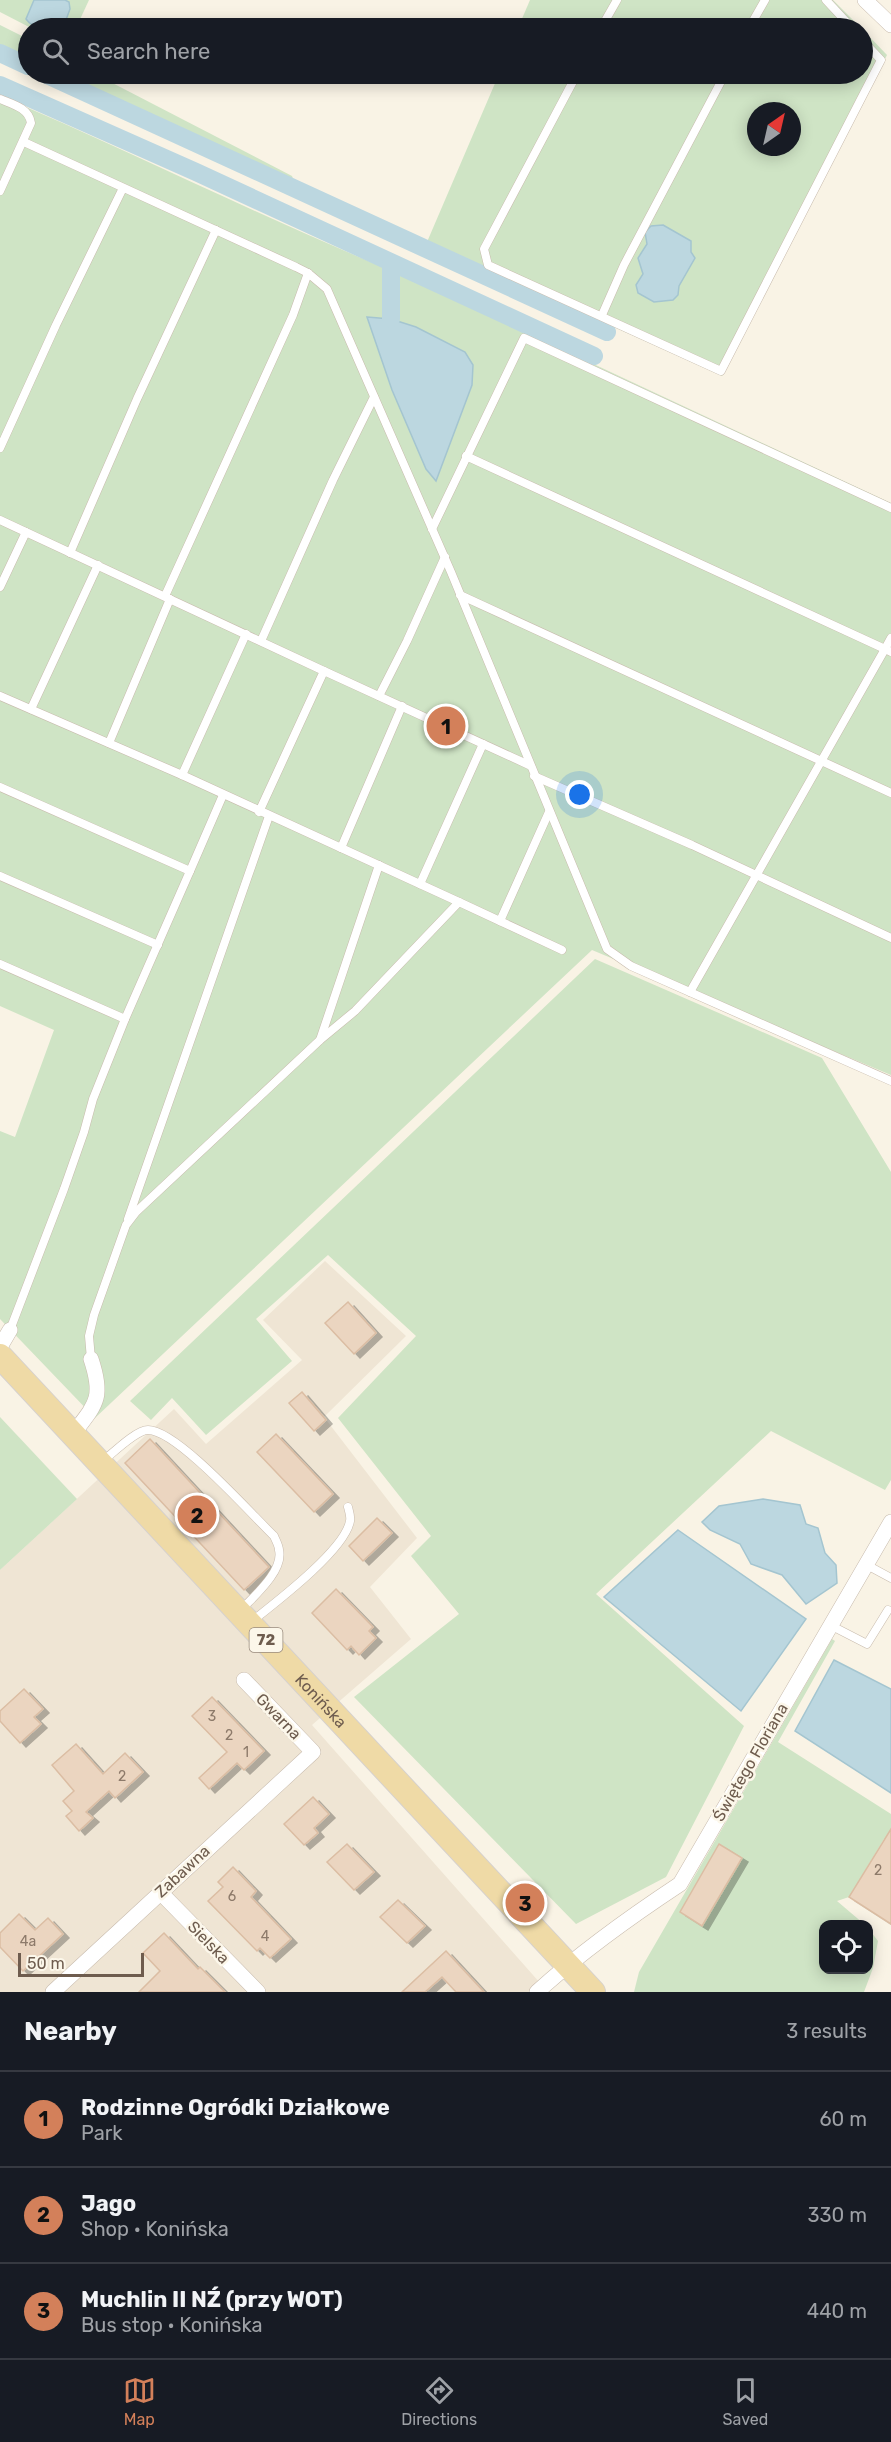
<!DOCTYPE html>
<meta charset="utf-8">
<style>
:root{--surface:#171b24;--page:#20242c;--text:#f1f3f6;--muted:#9ea1a6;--line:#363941;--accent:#d3805a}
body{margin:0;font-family:Rubik,sans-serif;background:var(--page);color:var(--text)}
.controls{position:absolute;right:18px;bottom:18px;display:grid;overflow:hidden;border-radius:12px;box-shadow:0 3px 15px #0003}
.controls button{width:54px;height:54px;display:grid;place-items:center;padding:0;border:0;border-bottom:2px solid var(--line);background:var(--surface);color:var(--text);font:30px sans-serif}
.compass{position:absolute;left:747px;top:102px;width:54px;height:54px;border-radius:50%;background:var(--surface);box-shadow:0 3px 15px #0003;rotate:34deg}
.scale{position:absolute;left:18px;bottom:15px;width:126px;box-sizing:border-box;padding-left:6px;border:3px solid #6e5c4e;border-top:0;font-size:16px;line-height:21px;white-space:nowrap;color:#6e5c4e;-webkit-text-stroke:4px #fcf7ea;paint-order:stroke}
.you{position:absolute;left:580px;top:795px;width:21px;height:21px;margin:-15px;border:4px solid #fff;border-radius:50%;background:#1a73e8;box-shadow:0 0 0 9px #1a73e833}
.badge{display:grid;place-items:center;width:39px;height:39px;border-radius:50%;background:var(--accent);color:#111;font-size:20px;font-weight:700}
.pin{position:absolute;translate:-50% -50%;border:3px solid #fff;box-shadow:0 2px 6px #0006}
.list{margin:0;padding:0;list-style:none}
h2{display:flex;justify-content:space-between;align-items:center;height:78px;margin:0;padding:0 24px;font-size:26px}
h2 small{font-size:20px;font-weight:400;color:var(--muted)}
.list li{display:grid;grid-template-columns:39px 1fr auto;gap:18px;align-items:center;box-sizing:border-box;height:96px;padding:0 24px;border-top:2px solid var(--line)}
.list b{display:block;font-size:22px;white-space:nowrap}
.list p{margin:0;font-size:20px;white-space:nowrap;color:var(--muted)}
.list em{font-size:20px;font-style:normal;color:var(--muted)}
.icon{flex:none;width:33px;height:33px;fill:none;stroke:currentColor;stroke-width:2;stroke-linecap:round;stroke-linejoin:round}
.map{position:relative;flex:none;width:891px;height:1992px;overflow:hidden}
.search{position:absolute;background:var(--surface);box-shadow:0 3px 15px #0003;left:18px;right:18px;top:18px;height:66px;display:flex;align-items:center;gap:15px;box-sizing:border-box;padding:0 21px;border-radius:33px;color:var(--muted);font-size:22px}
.sheet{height:366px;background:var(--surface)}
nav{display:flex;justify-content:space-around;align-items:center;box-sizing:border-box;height:84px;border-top:2px solid var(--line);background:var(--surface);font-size:16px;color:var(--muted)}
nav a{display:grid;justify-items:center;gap:3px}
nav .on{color:var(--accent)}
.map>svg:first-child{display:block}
.residential{fill:#efe5d4}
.green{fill:#cfe4c5;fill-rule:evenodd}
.water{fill:#bcd7e0;stroke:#a4c5d0;stroke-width:1.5}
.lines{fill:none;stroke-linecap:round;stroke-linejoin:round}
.canal{stroke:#bcd7e0;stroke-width:18}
.building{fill:#ebd5c0;stroke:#dbbda3;stroke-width:1.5;filter:url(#shadow)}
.service-casing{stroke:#c8bbad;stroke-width:9}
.minor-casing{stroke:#c8bbad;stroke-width:16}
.primary-casing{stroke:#d6d1cd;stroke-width:26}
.service{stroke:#fff;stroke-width:8}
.minor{stroke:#fff;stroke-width:15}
.primary{stroke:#efdaa6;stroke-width:24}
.labels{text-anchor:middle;stroke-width:5;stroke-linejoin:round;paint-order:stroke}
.number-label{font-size:14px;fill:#8d7a6a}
.shield{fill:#fcf7ea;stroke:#998a7d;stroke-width:1.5}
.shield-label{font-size:15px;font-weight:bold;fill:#6e5c4e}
.street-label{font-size:16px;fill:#6e5c4e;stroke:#fcf7ea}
</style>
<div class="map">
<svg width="891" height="1992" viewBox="0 0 891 1992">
<defs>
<filter id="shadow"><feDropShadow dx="6" dy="4" stdDeviation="0" flood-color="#0004"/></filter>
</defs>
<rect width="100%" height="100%" fill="#f9f3e5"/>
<polygon class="residential" points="325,1261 406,1336 324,1417 417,1538 370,1587 411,1639 312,1725 548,1992 0,1992 0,1570 174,1409 206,1444 302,1360 263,1320"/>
<g class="green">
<polygon points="0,0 89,0 76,28 31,28 0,12"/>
<polygon points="530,0 833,0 861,28 518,28"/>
<polygon points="0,25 28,39 28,72 0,59"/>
<path d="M863,30L887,55L722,376L427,242L499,74H862ZM756,111H792V147H756Z"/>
<polygon points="31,74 95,74 292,176 300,199"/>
<path d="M0,96C136,153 268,221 405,276L891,503V1075L592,950L95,1418L0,1319V1131L15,1137L54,1030L0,1006Z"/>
<polygon points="595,959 822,1058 891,1172 891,1480 885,1490 771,1431 596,1594 744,1726 666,1877 576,1924 354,1697 459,1614 411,1556 431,1536 338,1418 416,1336 328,1255 256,1319 292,1361 206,1435 172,1398 151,1420 130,1401"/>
<polygon points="0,1417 77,1499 0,1570"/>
<path d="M832,1639L835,1641L778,1742L891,1814V1843L884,1839L849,1897L837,1901L864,1924H824V1970H868L869,1929L878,1941L873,1968L864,1992H634L639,1972ZM719,1845L702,1926L680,1912Z"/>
</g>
<g class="water">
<path d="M34,0H65L69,2L70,9L63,28C48,29 35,31 26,19Z"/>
<polygon points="663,225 691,241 691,252 695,258 679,286 678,295 673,300 654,302 638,293 636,285 643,274 638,258 647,244 645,232 651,226"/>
<polygon points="367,317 391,319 416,327 465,352 473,365 472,385 436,481 426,469 392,390"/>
<polygon points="763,1499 800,1505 806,1524 818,1528 825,1553 836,1565 837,1583 806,1604 782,1575 751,1564 740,1544 710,1530 702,1522 719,1506"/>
<polygon points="678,1530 806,1619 741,1711 604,1597"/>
<polygon points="834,1660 891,1689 891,1793 795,1731"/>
</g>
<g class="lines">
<g class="canal">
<polyline points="0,53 28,66"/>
<polyline points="45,74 607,332"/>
<polyline points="0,85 196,172 594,356"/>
<polyline points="391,319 391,263"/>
</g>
</g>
<g class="building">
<polygon points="348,1302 376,1333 354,1354 325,1323"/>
<polygon points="302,1392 326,1420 314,1431 289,1403"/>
<polygon points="276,1434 333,1494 314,1512 257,1452"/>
<polygon points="150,1439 269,1567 244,1590 125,1463"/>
<polygon points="377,1518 392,1533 363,1561 349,1546"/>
<polygon points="336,1589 373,1627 369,1631 376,1638 359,1655 351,1646 347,1650 312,1613"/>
<polygon points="24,1689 43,1709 34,1717 41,1724 20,1743 0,1721 0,1711"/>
<polygon points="212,1697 264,1751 244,1770 237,1763 209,1789 199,1778 227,1752 192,1716"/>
<polygon points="76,1744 103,1774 125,1753 143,1772 115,1798 109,1791 86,1812 93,1818 79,1831 66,1816 72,1811 63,1801 74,1791 52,1765"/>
<polygon points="313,1797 329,1814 314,1828 318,1833 304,1845 284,1824"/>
<polygon points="891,1829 891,1924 849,1897"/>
<polygon points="347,1844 374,1872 354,1890 327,1862"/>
<polygon points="719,1844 742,1858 702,1926 680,1912"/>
<polygon points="233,1867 256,1891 251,1897 291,1939 270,1958 260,1948 257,1951 208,1901 223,1887 218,1882"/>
<polygon points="398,1900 425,1926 407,1943 380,1917"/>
<polygon points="19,1914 35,1930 48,1918 63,1934 23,1971 0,1947 0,1933"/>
<polygon points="164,1933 198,1969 200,1967 225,1992 139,1992 160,1971 143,1953"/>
<polygon points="446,1951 484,1992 456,1992 442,1977 425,1992 402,1992"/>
</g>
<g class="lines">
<g class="service-casing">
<g id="service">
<polyline points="826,0 852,28"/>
<polyline points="601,28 617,0"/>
<polyline points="749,28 765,0"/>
<polyline points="577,74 484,249 488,265 721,371 881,60 862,40"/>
<path d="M0,99C12,104 29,108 31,123L0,191"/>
<polyline points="24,142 296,267 308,273 327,289 451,572 607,949 631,966 891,1081"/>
<polyline points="602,315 624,265 725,74"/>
<polyline points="0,448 56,325 123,188"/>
<polyline points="466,456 885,649 891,638"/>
<polyline points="0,520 324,671 259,812"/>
<polyline points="432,529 524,338 891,508"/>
<polyline points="70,553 137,399 216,230"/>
<polyline points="0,587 26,532"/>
<polyline points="460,595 891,793"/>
<polyline points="165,596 293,315 308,273"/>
<polyline points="261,641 333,480 374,397"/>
<polyline points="324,671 529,765"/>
<polyline points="0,696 182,775 459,902 355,1011 320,1040 136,1212 126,1225 94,1315 89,1336 91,1359"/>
<polyline points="379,696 407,641 445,557"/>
<polyline points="31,709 98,565"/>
<polyline points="109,743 170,599"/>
<polyline points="182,775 246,634"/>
<polyline points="534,776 692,845 891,938"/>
<polyline points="0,787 190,871 223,795"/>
<polyline points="341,848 402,706"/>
<polyline points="0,876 158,945"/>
<polyline points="420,884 483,744"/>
<polyline points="459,902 562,950"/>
<polyline points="500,921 549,812"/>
<polyline points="0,964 125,1019"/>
<polyline points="690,992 885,649 891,652"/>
<polyline points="320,1040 379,865"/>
<polyline points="128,1219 269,816"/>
<polyline points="10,1330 64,1189 84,1132 93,1099 125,1019 190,871"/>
<path d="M103,1461C113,1453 136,1430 148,1430C177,1430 251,1514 274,1536C276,1541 279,1546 279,1550C284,1571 253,1597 240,1611"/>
<polyline points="865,1564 891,1578"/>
<path d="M251,1622C275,1603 345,1550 350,1521C351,1517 349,1511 348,1507"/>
<polyline points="830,1625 867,1644 888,1610"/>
</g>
</g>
<g class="minor-casing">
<g id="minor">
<polyline points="865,0 891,25"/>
<polyline points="0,1347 10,1330"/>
<path d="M73,1434C96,1404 104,1398 91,1359"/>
<polyline points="160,1892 258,1992"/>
<polyline points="53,1992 313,1752 244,1680"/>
<path d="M537,1992C581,1952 630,1917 680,1884L891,1522"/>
</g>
</g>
<g class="primary-casing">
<g id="primary">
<path id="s1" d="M0,1356L593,1992"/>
</g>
</g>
<use href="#service" class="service"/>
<use href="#minor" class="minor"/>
<use href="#primary" class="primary"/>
</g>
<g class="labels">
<g class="number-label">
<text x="212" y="1721">3</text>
<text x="229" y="1740">2</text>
<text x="246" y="1757">1</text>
<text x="122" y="1781">2</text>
<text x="878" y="1875">2</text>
<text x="232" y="1901">6</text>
<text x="265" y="1941">4</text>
<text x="28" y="1946">4a</text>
</g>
<rect class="shield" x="249.5" y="1628" width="33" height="24" rx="4.5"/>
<g class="shield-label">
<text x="266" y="1645">72</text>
</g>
<g class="street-label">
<text dy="6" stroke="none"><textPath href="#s1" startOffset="471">Konińska</textPath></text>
<text transform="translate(279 1716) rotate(46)" y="6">Gwarna</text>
<text transform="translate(750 1762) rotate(-60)" y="6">Świętego Floriana</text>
<text transform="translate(182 1871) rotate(-43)" y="6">Zabawna</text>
<text transform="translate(209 1942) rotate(46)" y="6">Sielska</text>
</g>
</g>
</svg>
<div class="controls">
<button><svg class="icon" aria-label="locate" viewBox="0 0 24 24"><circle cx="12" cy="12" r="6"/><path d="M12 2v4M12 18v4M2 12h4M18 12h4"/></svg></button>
</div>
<svg class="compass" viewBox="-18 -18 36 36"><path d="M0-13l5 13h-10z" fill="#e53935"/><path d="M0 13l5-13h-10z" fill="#9ea1a6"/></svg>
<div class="scale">50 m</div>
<div class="you"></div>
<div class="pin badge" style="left:446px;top:726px">1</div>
<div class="pin badge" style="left:197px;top:1515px">2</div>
<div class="pin badge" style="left:525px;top:1903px">3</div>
<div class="search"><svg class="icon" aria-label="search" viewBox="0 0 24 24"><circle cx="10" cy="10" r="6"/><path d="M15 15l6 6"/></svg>Search here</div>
</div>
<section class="sheet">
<h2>Nearby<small>3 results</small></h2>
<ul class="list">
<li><span class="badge">1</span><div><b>Rodzinne Ogródki Działkowe</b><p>Park</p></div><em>60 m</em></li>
<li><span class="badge">2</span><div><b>Jago</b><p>Shop · Konińska</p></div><em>330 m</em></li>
<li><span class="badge">3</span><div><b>Muchlin II NŹ (przy WOT)</b><p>Bus stop · Konińska</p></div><em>440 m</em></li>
</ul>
</section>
<nav>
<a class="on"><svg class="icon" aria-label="map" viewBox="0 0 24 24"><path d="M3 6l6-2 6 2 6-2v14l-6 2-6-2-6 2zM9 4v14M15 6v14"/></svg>Map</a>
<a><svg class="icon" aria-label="directions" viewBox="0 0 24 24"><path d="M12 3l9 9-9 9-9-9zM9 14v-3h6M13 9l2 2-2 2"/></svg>Directions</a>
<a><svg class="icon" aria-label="saved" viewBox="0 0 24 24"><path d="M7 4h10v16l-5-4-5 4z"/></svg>Saved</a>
</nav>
